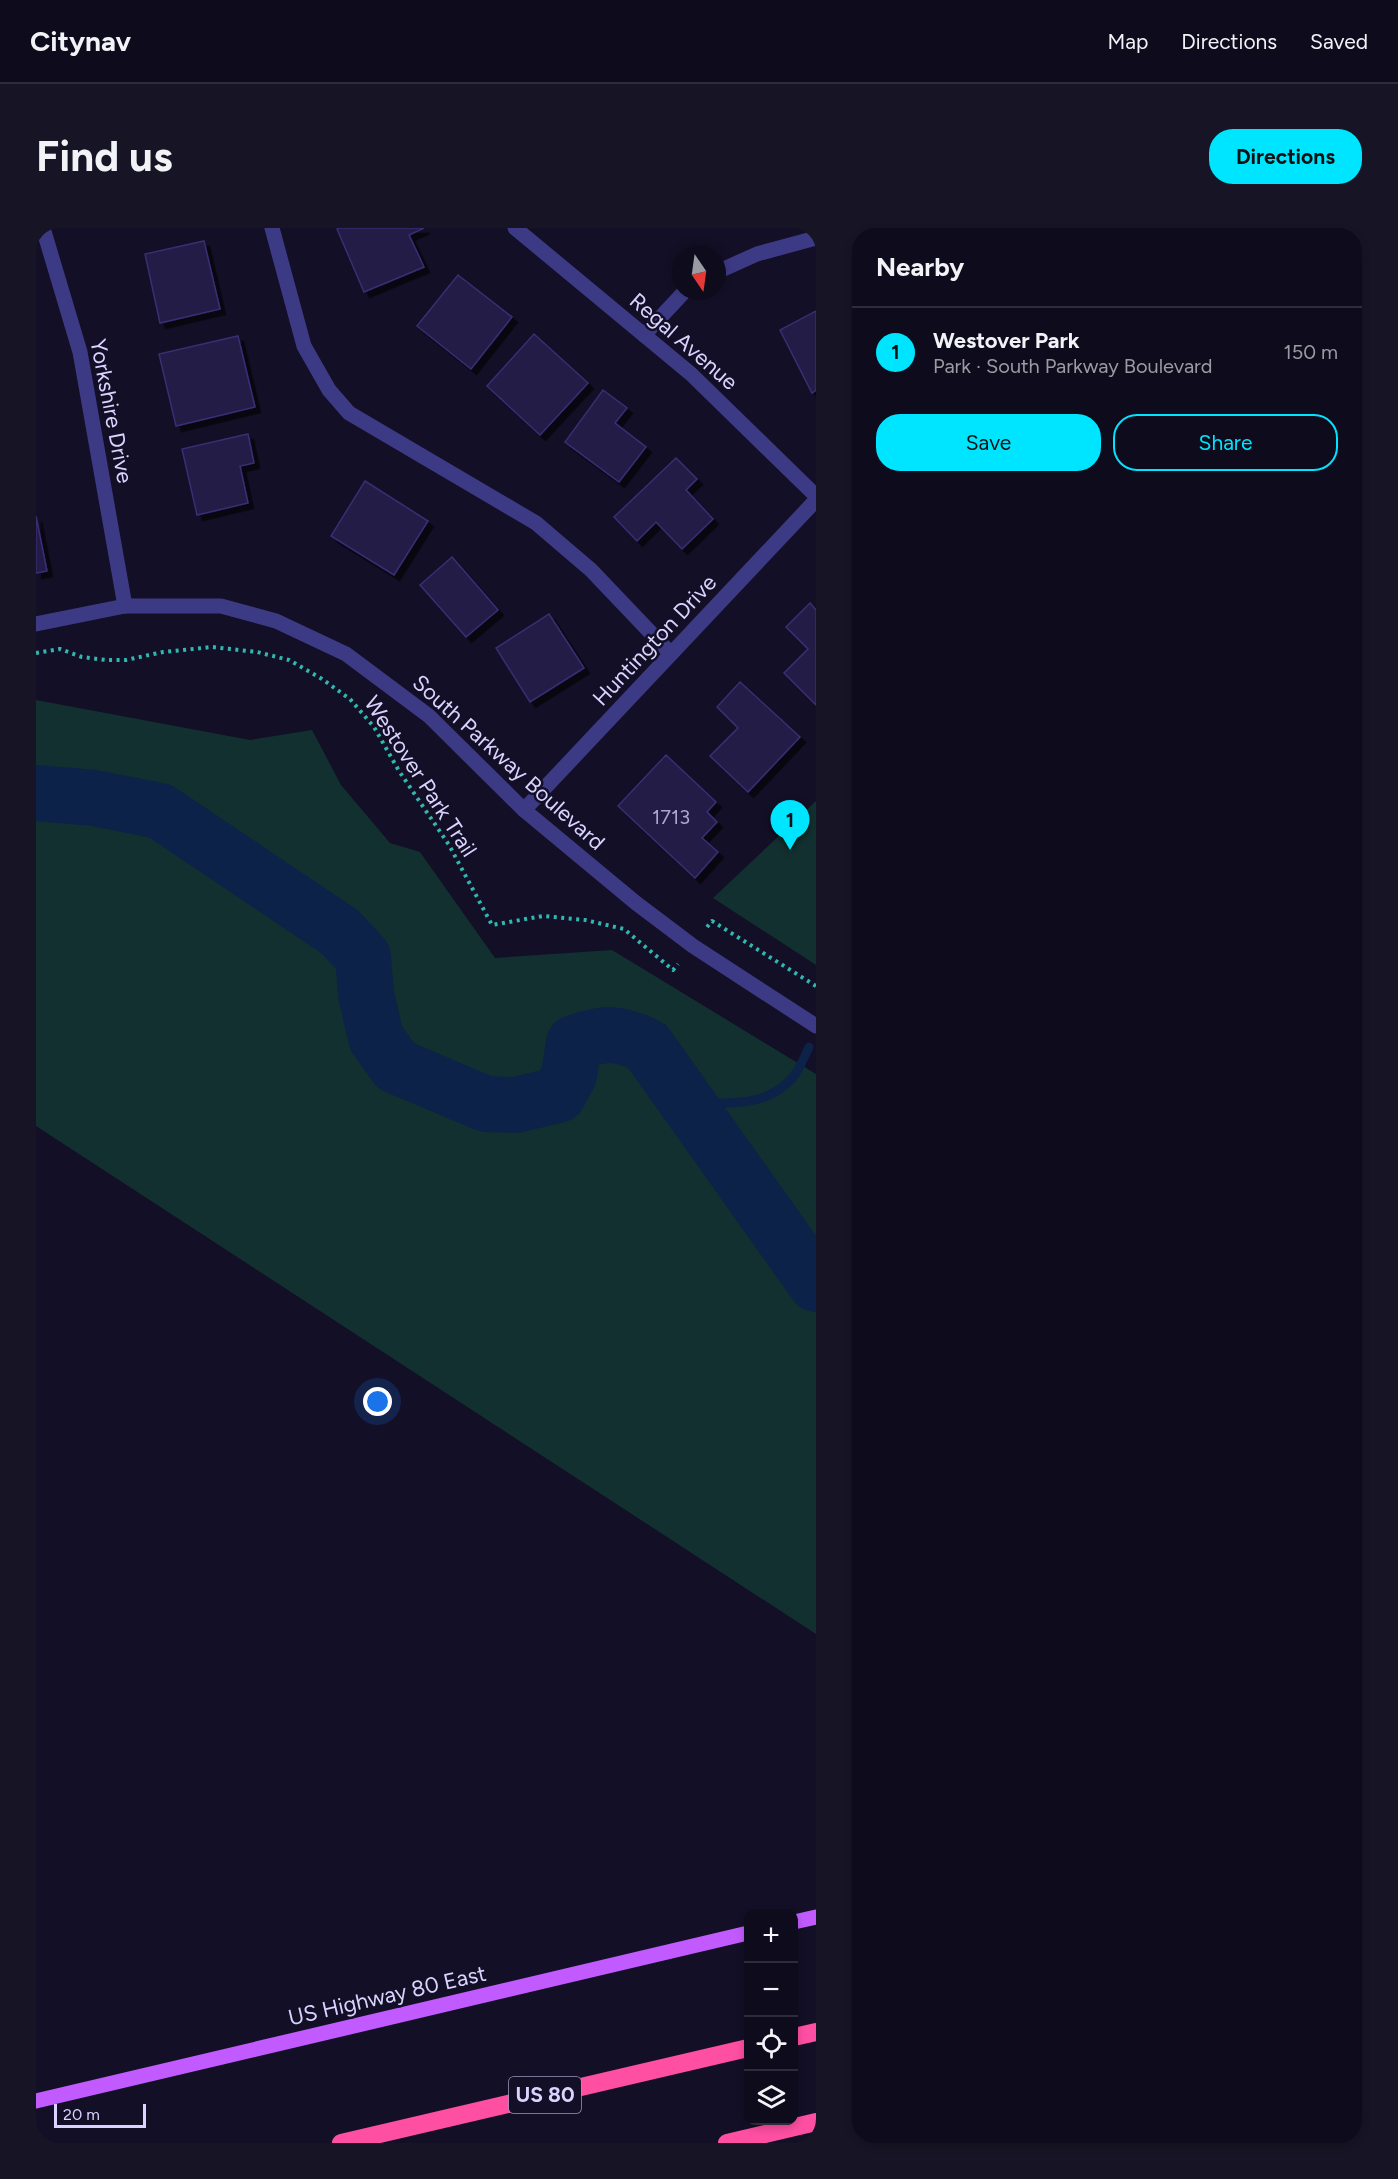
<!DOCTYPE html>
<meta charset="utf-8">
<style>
:root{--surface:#0e0b1c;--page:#171425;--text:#f1f3f6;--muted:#9b9ba3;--line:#2e2b3b;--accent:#00e5ff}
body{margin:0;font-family:Figtree,sans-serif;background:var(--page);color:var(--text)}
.controls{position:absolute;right:18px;bottom:18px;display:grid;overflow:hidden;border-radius:12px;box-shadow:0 3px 9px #0003}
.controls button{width:54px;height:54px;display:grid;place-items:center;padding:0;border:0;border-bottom:2px solid var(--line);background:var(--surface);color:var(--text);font:30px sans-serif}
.compass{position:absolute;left:636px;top:18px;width:54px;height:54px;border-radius:50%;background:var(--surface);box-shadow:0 3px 9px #0003;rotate:167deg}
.scale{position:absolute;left:18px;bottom:15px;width:92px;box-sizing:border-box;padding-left:6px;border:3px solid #d9d4ff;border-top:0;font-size:16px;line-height:21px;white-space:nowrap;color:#d9d4ff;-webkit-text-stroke:4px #130f26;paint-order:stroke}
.you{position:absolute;left:342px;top:1174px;width:21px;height:21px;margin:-15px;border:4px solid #fff;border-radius:50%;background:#1a73e8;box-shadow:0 0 0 9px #1a73e833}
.badge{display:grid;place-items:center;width:39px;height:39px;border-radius:50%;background:var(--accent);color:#111;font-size:20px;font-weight:700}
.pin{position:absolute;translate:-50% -50px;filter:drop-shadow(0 2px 3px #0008)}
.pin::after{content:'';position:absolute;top:32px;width:21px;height:18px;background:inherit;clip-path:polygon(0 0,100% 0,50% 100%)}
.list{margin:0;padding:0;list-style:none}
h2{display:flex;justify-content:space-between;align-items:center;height:78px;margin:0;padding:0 24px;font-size:26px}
h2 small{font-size:20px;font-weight:400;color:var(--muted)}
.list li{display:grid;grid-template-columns:39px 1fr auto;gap:18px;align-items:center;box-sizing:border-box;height:90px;padding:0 24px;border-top:2px solid var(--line)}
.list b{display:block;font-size:22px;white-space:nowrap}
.list p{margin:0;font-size:20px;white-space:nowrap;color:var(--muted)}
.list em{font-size:20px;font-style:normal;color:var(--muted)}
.actions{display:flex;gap:12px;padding:18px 24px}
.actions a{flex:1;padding:14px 0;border:2px solid var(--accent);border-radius:24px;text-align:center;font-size:21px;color:var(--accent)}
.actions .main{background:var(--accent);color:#111}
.icon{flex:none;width:33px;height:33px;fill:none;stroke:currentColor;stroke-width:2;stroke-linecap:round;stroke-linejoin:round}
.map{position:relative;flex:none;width:780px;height:1915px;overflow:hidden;border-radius:24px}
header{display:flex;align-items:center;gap:36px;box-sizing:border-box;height:84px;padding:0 30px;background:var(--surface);border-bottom:2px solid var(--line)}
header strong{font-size:28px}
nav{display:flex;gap:33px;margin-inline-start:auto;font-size:21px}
.intro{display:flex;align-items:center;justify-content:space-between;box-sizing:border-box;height:144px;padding:0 36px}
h1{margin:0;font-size:42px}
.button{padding:15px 27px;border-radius:24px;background:var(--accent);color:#111;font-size:21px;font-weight:700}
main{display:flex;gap:36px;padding:0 36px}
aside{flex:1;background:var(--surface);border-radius:24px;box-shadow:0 3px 9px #0003}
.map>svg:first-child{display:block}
.green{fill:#12302f}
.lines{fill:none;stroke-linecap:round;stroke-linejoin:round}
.stream{stroke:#0c2248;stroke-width:9}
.river{stroke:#0c2248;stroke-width:56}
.building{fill:#241b47;stroke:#3b2d73;stroke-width:1.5;filter:url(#shadow)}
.path{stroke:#2fb8b0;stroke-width:4;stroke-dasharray:3 4.5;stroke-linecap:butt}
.minor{stroke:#3d3a85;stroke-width:15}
.major{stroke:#c25bff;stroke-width:15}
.highway{stroke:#ff4fa3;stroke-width:18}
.labels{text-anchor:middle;stroke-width:5;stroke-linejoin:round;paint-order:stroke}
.number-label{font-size:20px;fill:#aca6d1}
.shield{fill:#130f26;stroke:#9e99be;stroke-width:1.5}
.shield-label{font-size:21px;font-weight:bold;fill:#d9d4ff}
.street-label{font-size:22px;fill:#d9d4ff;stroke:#130f26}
</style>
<header>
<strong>Citynav</strong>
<nav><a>Map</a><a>Directions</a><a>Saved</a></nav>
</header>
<div class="intro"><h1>Find us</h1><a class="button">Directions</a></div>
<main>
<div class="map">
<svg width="780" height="1915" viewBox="0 0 780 1915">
<defs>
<filter id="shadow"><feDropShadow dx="5.5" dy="5.5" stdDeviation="0" flood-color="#0009"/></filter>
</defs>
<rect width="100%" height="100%" fill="#130f26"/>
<g class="green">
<polygon points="0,472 214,512 276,502 305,557 354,615 384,624 459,730 576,722 780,846 780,1406 0,898"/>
<polygon points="780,573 780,737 677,670"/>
</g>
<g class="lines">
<path class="stream" d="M651,875C690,875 734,881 760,845C765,837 769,828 773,819"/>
<path class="river" d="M0,565L58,570L124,583L304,704L327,729L330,766L340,810L360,838L450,876L479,877L522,867L533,847L538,815C568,804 583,804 611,818L780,1056"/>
</g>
<g class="building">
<polygon points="303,0 388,0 373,7 388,39 328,64 301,1"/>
<polygon points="168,13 184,81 124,95 109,26"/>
<polygon points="422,47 476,89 435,141 381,98"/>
<polygon points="780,83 780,162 776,165 744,102"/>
<polygon points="498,106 552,155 504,207 451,158"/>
<polygon points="202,108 219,179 140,198 123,126"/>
<polygon points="567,162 591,180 579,195 610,219 583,254 529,214"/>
<polygon points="212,206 218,235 204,238 212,275 161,287 146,221"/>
<polygon points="640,230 661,251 650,262 677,291 646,321 620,294 601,313 578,289"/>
<polygon points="329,253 392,293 358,347 295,308"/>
<polygon points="0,288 11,343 0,345"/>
<polygon points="416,329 462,382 430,409 384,357"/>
<polygon points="774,375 780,382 780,477 748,445 772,421 750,399"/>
<polygon points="513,386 548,440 494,474 460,420"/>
<polygon points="704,454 764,509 712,564 674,528 702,500 681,479"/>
<polygon points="630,527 680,574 671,584 681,594 666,610 682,624 659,650 582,578"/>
</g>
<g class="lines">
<g class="path">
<polyline points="0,425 24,421 46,429 70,432 90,432 127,424 176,419 221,424 253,432 286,451 314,471 338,499 363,543 413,617 456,697 507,688 549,692 588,701 637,742 642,736"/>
<polyline points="671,699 676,693 780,758"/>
</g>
<g class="minor">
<polyline points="7,0 44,124 89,378"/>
<polyline points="236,0 268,118 293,162 313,185 500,295 555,342 635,426"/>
<polyline points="479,0 655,146 780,268"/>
<polyline points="681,44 721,26 780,10"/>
<polyline points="608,107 649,63"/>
<polyline points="0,396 89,378 185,378 240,393 310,426 393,488 488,582 600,675 657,718 780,798"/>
<polyline points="488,582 780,272"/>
</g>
<g class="major">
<polyline points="758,1694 780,1689"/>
<polyline points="0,1873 712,1705"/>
</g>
<g class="highway">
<polyline points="758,1809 780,1804"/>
<polyline points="305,1915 712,1820"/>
<polyline points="691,1915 780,1894"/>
</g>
</g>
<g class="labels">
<g class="number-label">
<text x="635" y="596">1713</text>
</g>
<rect class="shield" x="473" y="1849" width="72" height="36" rx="4.5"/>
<g class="shield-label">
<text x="509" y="1874">US 80</text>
</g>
<g class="street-label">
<text transform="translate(648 113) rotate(41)" y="8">Regal Avenue</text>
<text transform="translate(76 183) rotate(79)" y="8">Yorkshire Drive</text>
<text transform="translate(618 412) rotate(-47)" y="8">Huntington Drive</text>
<text transform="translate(473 534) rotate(42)" y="8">South Parkway Boulevard</text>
<text transform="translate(385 548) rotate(57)" y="8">Westover Park Trail</text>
<text transform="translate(351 1767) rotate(-13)" y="8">US Highway 80 East</text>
</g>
</g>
</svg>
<div class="controls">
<button>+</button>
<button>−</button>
<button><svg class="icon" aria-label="locate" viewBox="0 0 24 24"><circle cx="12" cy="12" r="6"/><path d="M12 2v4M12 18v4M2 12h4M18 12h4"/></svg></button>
<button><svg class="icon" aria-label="layers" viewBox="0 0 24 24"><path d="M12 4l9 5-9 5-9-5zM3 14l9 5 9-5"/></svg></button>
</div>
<svg class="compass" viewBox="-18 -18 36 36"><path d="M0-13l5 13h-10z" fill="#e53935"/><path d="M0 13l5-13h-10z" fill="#9b9ba3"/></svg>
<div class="scale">20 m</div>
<div class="you"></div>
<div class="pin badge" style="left:754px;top:622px">1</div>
</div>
<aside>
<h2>Nearby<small></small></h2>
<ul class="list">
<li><span class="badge">1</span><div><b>Westover Park</b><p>Park · South Parkway Boulevard</p></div><em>150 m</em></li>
</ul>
<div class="actions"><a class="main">Save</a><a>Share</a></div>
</aside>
</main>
